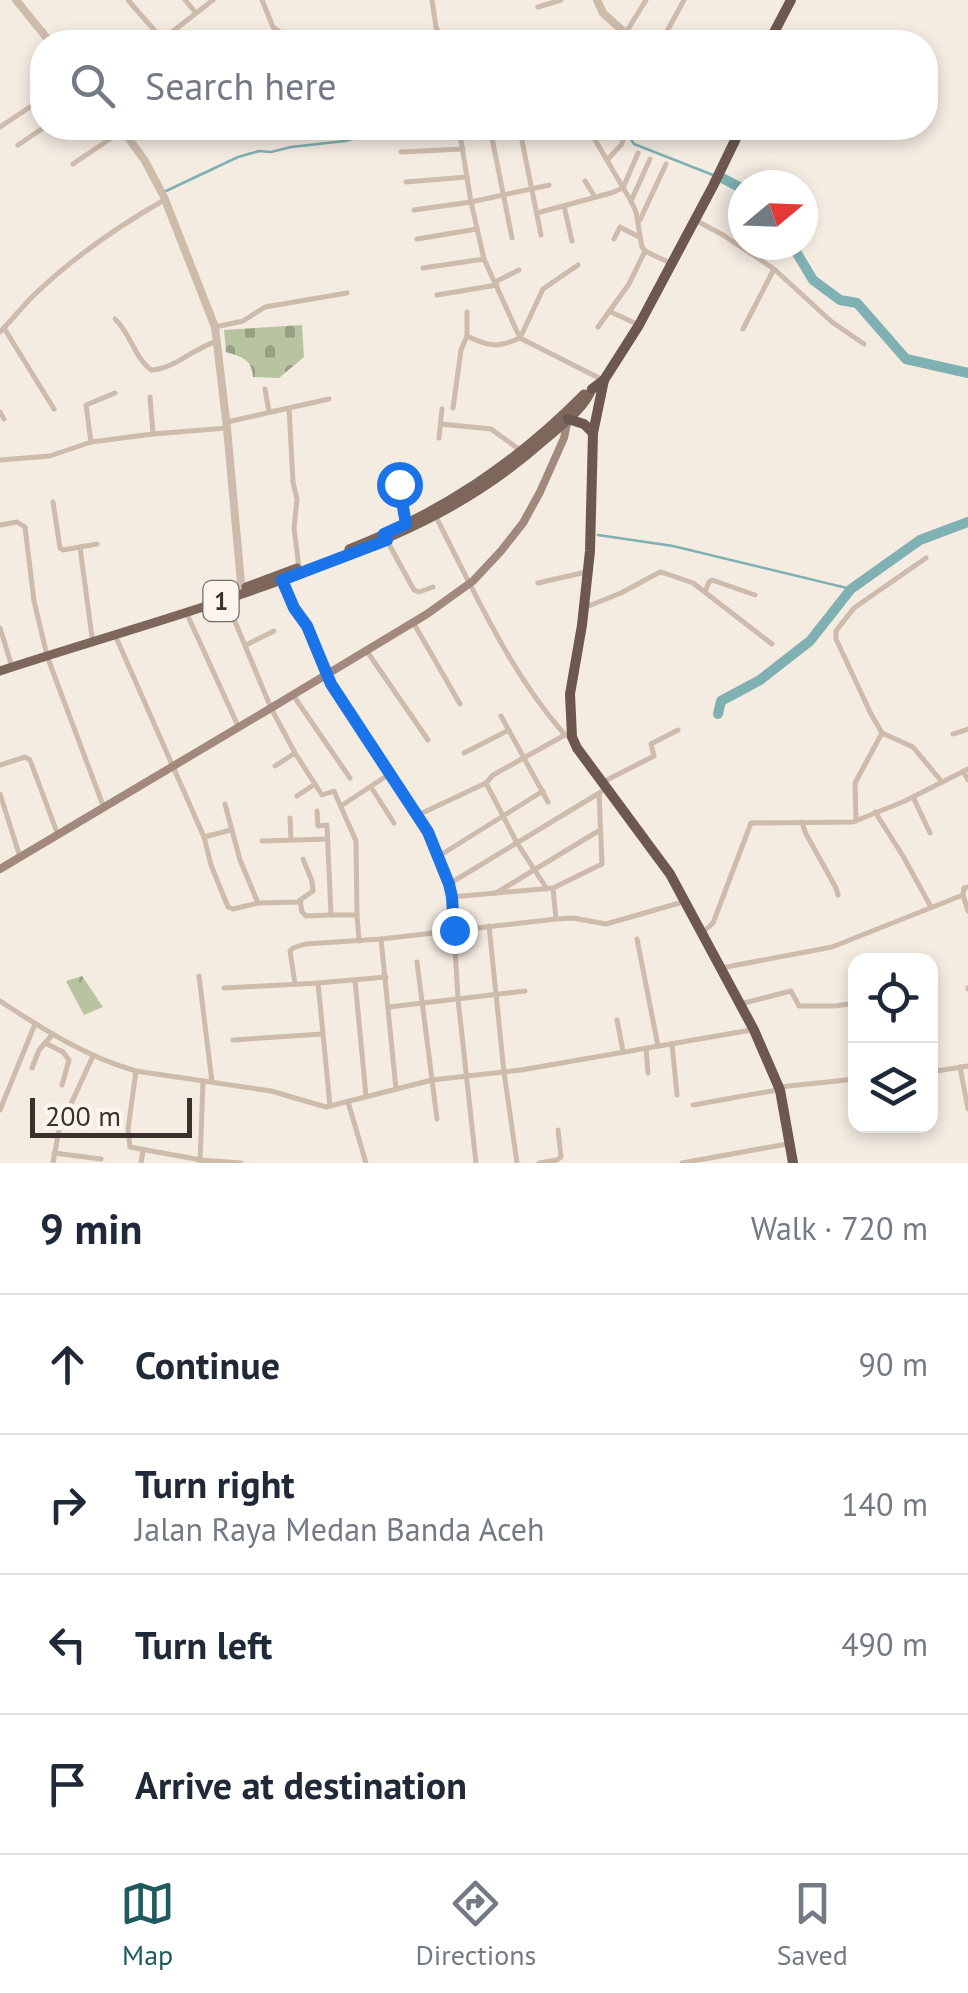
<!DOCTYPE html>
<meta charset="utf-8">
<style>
:root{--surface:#fff;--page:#f6f6f7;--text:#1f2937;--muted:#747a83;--line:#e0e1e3;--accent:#1f5a5e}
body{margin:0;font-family:"PT Sans",sans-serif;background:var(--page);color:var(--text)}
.controls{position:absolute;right:30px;bottom:30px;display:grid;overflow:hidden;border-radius:20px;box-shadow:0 5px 15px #0003}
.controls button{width:90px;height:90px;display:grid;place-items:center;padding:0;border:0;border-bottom:2px solid var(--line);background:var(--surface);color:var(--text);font:50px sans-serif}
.compass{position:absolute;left:728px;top:170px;width:90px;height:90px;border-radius:50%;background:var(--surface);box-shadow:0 5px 15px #0003;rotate:71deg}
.scale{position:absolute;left:30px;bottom:25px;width:162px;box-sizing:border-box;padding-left:10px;border:5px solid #3b302b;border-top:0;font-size:28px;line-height:35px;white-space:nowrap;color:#3b302b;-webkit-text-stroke:8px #fbf5ee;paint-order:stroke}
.stop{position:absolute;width:30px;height:30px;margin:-22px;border:8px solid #1a73e8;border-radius:50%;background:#fff}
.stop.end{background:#1a73e8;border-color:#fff;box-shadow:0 2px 10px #0008}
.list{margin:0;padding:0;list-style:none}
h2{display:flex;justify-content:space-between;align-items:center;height:130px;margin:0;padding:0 40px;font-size:42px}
h2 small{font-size:32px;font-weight:400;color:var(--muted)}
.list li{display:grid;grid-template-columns:65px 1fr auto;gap:30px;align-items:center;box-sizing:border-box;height:140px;padding:0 40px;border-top:2px solid var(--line)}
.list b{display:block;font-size:38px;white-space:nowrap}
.list p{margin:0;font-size:32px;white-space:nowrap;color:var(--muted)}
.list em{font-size:32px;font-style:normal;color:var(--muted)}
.icon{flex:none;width:55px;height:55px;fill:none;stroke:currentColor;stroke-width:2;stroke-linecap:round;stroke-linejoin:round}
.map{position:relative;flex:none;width:968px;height:1163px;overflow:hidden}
.search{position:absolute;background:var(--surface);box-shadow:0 5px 15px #0003;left:30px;right:30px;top:30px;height:110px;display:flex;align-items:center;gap:25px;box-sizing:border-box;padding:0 35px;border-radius:40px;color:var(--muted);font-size:38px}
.sheet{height:690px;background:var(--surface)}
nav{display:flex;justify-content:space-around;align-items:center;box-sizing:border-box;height:140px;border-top:2px solid var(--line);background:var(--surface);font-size:28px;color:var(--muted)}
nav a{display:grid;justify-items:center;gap:5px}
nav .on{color:var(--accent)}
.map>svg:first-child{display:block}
.forest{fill:url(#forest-crowns)}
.cemetery{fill:url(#cemetery-stones)}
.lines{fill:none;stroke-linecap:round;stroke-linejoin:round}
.stream{stroke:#7fb0b2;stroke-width:2.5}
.river{stroke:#7fb0b2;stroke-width:10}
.minor{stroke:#cdbbac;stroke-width:5}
.tertiary{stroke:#cdbbac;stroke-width:8}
.secondary{stroke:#a18a7d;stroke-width:8}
.primary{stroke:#7d675c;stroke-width:9}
.trunk{stroke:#6c584f;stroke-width:10}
.route{stroke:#1a73e8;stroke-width:12}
.labels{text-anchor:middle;stroke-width:8;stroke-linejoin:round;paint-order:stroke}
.shield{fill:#fbf5ee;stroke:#756b66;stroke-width:2.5}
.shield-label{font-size:25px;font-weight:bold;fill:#3b302b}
</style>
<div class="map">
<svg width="968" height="1163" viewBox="0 0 968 1163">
<defs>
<pattern id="forest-crowns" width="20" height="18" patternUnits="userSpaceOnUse" patternTransform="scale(2.5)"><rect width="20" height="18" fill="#b8c4a0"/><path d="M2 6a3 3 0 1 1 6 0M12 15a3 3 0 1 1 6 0" fill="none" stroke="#97a083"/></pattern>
<pattern id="cemetery-stones" width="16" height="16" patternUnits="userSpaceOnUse" patternTransform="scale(2.5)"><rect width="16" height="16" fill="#b8c4a0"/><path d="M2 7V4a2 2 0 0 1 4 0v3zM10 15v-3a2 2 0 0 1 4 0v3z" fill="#97a083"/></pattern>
</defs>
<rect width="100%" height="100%" fill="#f4ebe1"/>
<polygon class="forest" points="82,976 103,1007 84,1015 66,981"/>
<path class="cemetery" d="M302,325L304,357L279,378L253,377C252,359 242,357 226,352L224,330Z"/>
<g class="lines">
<g class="stream">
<polyline points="627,128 628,135 634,144 713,175"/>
<polyline points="166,191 238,157 259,151 271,152 291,147 345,141 374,133 447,128"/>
<polyline points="598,535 673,546 851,589"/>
</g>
<g class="river">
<polyline points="724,179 743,189"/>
<polyline points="792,245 813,280 840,300 857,303 906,359 968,373"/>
<polyline points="718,714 721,701 760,680 810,641 851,589 920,540 968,522"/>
</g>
<g class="minor">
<polyline points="128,0 162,39"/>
<polyline points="185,0 196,13"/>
<polyline points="262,0 273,27 286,36"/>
<polyline points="432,0 436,27 442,42"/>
<polyline points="538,7 561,0"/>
<polyline points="625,34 646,0"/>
<polyline points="159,42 213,0"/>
<polyline points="661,42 684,0"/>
<polyline points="0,127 42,99"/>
<polyline points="459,128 471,202 484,259 520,338 601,379"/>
<polyline points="490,128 512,238"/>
<polyline points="588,128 631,201 636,212 642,247 645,251 670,263"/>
<polyline points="522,141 541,235"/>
<polyline points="18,145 43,128"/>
<polyline points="401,152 463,149"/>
<polyline points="607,160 622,144 623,140 616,128"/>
<polyline points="73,164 123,130"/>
<polyline points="585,181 595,197"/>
<polyline points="406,182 467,177"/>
<polyline points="631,201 650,159"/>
<polyline points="564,206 572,241"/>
<polyline points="414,210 471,202 549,185"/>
<polyline points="537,213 611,193 623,188 638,153"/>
<polyline points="640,220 666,164"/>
<polyline points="697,221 723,235 774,269 832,322 864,344"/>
<polyline points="417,239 477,229"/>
<polyline points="614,239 620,227 639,237"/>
<polyline points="423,268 484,259"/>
<polyline points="495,282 519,270"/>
<polyline points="437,295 497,285"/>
<polyline points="611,312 639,325"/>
<path d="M115,319C131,334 134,357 151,370C175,369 192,349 215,342"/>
<polyline points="215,327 243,321 265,307 347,293"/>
<polyline points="598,327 629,284 645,251"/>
<polyline points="4,328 54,409"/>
<polyline points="743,329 774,269"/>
<path d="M0,332C11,321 21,308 32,297C71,259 117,227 164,200"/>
<path d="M467,336C490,347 497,348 520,338L543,289L578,265"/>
<polyline points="265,389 269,412"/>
<polyline points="150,397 153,434"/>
<polyline points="289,408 293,482 297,499 294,528 299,568"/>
<polyline points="453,408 461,350 467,336 467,312"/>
<polyline points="0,412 4,419"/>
<polyline points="227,422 329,399"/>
<polyline points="441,424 491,429 520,450"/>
<polyline points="439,438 442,409"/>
<polyline points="91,442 86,405 115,393"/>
<polyline points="0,460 50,456 91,442 153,434 227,428"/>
<polyline points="399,484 407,523"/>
<polyline points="53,502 60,548 63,550 97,544"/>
<path d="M436,517C475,593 509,671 565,735L572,737"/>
<polyline points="0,525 17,522 25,527 34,601 46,651"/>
<polyline points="385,537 414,590 419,592 433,587"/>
<polyline points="80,547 92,637"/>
<polyline points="282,580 294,608 307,626 331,685 428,832 444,869 452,897 458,999 476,1163"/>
<polyline points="538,583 586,572"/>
<polyline points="705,592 709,582 712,580 755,595"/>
<polyline points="226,600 271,708 295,753 322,795 334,791 356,841 357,915 331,915 327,825 318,826 317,811"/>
<polyline points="586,607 621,593 660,572 664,573 693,583 772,644"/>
<polyline points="186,612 239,728"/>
<polyline points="413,622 460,704"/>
<polyline points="0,628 12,667"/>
<polyline points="115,635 204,837 211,865 228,907 233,909 258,903 301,902"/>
<polyline points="246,645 274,631"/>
<polyline points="366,650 428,740"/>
<polyline points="47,656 104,808"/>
<polyline points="293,695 350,778"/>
<polyline points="501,716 548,802"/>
<polyline points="882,733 913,747 942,782"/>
<polyline points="953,734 968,729"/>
<polyline points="464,753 509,730"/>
<polyline points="0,765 25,757 30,760 58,835"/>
<polyline points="275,766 295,753"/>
<polyline points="963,771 968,780"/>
<polyline points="603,782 654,756 651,744 678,730"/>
<polyline points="371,787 394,823"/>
<polyline points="0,794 20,857"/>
<polyline points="297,796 315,784"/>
<polyline points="913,797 930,833"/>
<polyline points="225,804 240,860 258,903"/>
<polyline points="341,806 391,773"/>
<polyline points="875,812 903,856 931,907"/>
<polyline points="418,815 486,783"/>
<polyline points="290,818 291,840"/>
<polyline points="856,821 855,783 882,733 871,714 836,639 836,631 854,608 926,558"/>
<polyline points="802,822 805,832 836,888 838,895"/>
<polyline points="204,837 231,830"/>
<polyline points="262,841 327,839"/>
<polyline points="439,856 543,791"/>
<polyline points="303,859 312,881 313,891 300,900 302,912 306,916 331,915"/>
<polyline points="449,884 601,792"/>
<polyline points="553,888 556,919"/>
<polyline points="547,889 517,843 486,783 493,775 565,735"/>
<polyline points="496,893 600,830"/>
<polyline points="963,895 968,911"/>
<polyline points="452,897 553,888 602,864 599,794"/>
<polyline points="357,915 359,941"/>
<polyline points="489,926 504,1072 517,1163"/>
<polyline points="703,932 713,923 751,823 853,822 905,801 968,769"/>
<polyline points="381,939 396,1089"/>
<polyline points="637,939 658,1046"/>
<polyline points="417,962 437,1119"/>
<polyline points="721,968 832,947 963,895 964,888 968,887"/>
<polyline points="199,976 212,1082"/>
<polyline points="355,980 366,1096"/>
<polyline points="318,983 330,1106"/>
<polyline points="295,984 290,951 293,948 305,944 381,939 556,919 573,918 606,924 683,902"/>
<polyline points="224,988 318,983 386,977"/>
<polyline points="968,988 968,989"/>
<path d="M0,1001C43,1029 86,1057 136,1071L271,1091L326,1107L432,1080L521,1070L751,1030"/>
<polyline points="740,1004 791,991 799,1006 835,1006 856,1003"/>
<polyline points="389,1007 525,991"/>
<polyline points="617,1020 623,1051"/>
<polyline points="233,1040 322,1034"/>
<polyline points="45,1043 63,1052 69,1060 62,1085"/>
<polyline points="672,1044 677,1095"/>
<polyline points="646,1048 648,1073"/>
<polyline points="960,1067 968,1109"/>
<polyline points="32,1068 39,1050 53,1034"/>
<polyline points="136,1071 128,1129 130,1147 201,1160 241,1163"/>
<polyline points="930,1072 968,1066"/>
<polyline points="779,1087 856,1079"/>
<polyline points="348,1102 366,1163"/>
<polyline points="693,1105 777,1090"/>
<polyline points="0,1110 35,1024"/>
<polyline points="54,1153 101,1159"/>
<polyline points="53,1163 59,1130 93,1056"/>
<polyline points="141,1163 143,1151"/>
<polyline points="200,1163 203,1081"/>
<polyline points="539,1163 557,1160 561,1157 558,1130"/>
<polyline points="682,1163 787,1144"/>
</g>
<g class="tertiary">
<polyline points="16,0 50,42"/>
<polyline points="597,0 603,13 635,42"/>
<polyline points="121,128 145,161 164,197 215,327 227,428 242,594"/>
<polyline points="724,128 739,134"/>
</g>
<polyline class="secondary" points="0,869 271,708 427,614 473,581 501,551 523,523 540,492 564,438 568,419"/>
<g class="primary">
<path d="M349,549C440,513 515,464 584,394"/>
<polyline points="246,587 297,568"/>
<path d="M0,671C104,637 211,608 313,568C402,535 474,503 546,439C562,425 584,409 592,389"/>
</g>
<g class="trunk">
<polyline points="769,42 791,0"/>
<polyline points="604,380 593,433 590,551 582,625 570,694 572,737 577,748 670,874 754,1030 780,1090 793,1163"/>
<polyline points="592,389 604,380 639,325 713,186 741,128"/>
<polyline points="568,419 584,424 593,433"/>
</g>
</g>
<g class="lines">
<polyline class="route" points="399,484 406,524 384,534 387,540 282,580 294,608 307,626 331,684 428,832 449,884 452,897 454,930"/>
</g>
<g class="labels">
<rect class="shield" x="203.5" y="581" width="35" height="40" rx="8"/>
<g class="shield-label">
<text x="221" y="610">1</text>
</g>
</g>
</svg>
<div class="controls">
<button><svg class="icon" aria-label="locate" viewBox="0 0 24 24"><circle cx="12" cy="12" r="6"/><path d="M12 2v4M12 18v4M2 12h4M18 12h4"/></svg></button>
<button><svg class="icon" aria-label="layers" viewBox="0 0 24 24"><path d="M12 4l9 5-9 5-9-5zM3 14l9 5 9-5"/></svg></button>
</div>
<svg class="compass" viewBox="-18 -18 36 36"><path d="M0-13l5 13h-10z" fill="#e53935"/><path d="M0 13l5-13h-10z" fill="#747a83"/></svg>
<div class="scale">200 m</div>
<div class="stop" style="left:399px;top:484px"></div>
<div class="stop end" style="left:454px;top:930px"></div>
<div class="search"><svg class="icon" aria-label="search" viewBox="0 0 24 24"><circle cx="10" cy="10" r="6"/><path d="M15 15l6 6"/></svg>Search here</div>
</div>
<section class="sheet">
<h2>9 min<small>Walk · 720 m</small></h2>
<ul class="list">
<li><svg class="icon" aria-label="ahead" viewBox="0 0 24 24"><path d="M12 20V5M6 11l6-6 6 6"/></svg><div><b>Continue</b></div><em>90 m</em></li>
<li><svg class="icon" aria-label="right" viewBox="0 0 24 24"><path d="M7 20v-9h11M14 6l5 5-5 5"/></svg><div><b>Turn right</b><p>Jalan Raya Medan Banda Aceh</p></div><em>140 m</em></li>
<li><svg class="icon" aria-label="left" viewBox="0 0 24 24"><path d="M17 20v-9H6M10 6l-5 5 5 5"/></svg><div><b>Turn left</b></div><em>490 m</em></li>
<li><svg class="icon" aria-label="arrive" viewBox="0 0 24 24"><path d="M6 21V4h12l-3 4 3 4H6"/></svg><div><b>Arrive at destination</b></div></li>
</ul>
</section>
<nav>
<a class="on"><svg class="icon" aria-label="map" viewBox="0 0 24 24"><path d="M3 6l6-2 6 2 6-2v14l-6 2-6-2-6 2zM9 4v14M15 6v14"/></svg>Map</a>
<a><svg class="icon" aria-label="directions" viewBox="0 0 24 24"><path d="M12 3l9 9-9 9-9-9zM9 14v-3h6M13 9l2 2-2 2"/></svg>Directions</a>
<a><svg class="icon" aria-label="saved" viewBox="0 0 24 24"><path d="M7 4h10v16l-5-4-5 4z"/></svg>Saved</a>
</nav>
